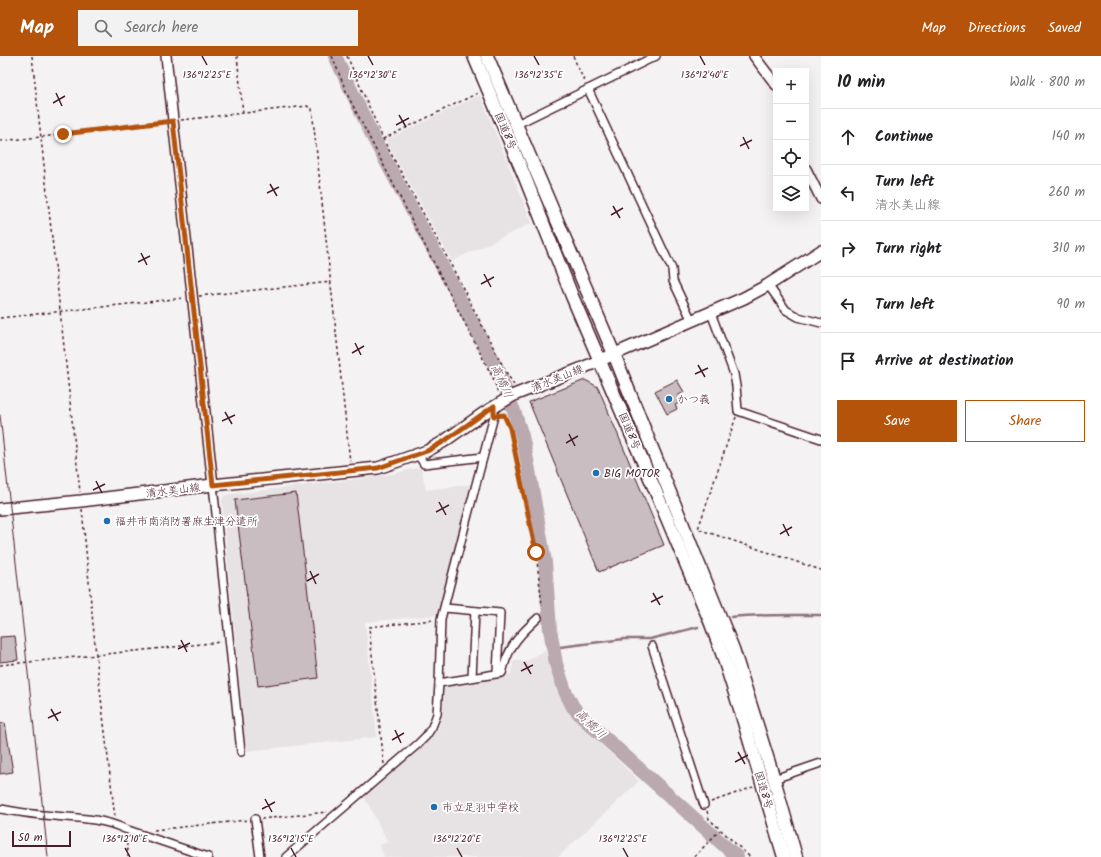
<!DOCTYPE html>
<meta charset="utf-8">
<style>
:root{--surface:#fff;--page:#f2f2f2;--text:#202124;--muted:#757577;--line:#e0e0e0;--accent:#b45309}
body{margin:0;font-family:Kalam,"Klee One",sans-serif;background:var(--page);color:var(--text)}
.controls{position:absolute;right:12px;top:12px;display:grid;overflow:hidden;border-radius:0px;box-shadow:0 4px 16px #0002}
.controls button{width:36px;height:36px;display:grid;place-items:center;padding:0;border:0;border-bottom:1px solid var(--line);background:var(--surface);color:var(--text);font:20px sans-serif}
.scale{position:absolute;left:12px;bottom:10px;width:59px;box-sizing:border-box;padding-left:4px;border:2px solid #4a1f2b;border-top:0;font-size:11px;line-height:14px;white-space:nowrap;color:#4a1f2b;-webkit-text-stroke:3px #fff;paint-order:stroke}
.stop{position:absolute;width:12px;height:12px;margin:-9px;border:3px solid #b45309;border-radius:50%;background:#fff}
.stop.end{background:#b45309;border-color:#fff;box-shadow:0 1px 4px #0008}
.list{margin:0;padding:0;list-style:none}
h2{display:flex;justify-content:space-between;align-items:center;height:52px;margin:0;padding:0 16px;font-size:17px}
h2 small{font-size:13px;font-weight:400;color:var(--muted)}
.list li{display:grid;grid-template-columns:26px 1fr auto;gap:12px;align-items:center;box-sizing:border-box;height:56px;padding:0 16px;border-top:1px solid var(--line)}
.list b{display:block;font-size:15px;white-space:nowrap}
.list p{margin:0;font-size:13px;white-space:nowrap;color:var(--muted)}
.list em{font-size:13px;font-style:normal;color:var(--muted)}
.actions{display:flex;gap:8px;padding:12px 16px}
.actions a{flex:1;padding:9px 0;border:1px solid var(--accent);border-radius:0px;text-align:center;font-size:14px;color:var(--accent)}
.actions .main{background:var(--accent);color:#fff}
.icon{flex:none;width:22px;height:22px;fill:none;stroke:currentColor;stroke-width:2;stroke-linecap:round;stroke-linejoin:round}
.map{position:relative;flex:none;width:821px;height:801px;overflow:hidden}
header{display:flex;align-items:center;gap:24px;box-sizing:border-box;height:56px;padding:0 20px;background:var(--accent);color:#fff}
header strong{font-size:19px}
nav{display:flex;gap:22px;margin-inline-start:auto;font-size:14px}
.search{width:280px;height:36px;background:var(--page);display:flex;align-items:center;gap:10px;box-sizing:border-box;padding:0 14px;border-radius:0px;color:var(--muted);font-size:15px}
main{display:flex}
aside{flex:1;background:var(--surface)}
.map>svg:first-child{display:block}
.built{fill:#e7e2e3}
.lines{fill:none;stroke-linecap:round;stroke-linejoin:round}
.stream{stroke:#8d727a;stroke-width:2.5}
.river{stroke:#baa9ae;stroke-width:14}
.building{fill:#cabdc1;stroke:#4a1f2b}
.minor-casing{stroke:#4a1f2b;stroke-width:10}
.tertiary-casing{stroke:#4a1f2b;stroke-width:12}
.primary-casing{stroke:#4a1f2b;stroke-width:14}
.trunk-casing{stroke:#4a1f2b;stroke-width:15}
.path{stroke:#4a1f2b;stroke-width:1.5;stroke-dasharray:3 3;stroke-linecap:butt}
.minor{stroke:#fff;stroke-width:7}
.tertiary{stroke:#fff;stroke-width:9}
.primary{stroke:#fff;stroke-width:11}
.trunk{stroke:#fff;stroke-width:12}
.tram{stroke:#4a1f2b;stroke-width:1}
.route{stroke:#b45309;stroke-width:5}
.ticks{fill:none;stroke:#4a1f2b;stroke-width:1.5}
.poi-dot{fill:#1f6fb2;stroke:#fff;stroke-width:1.5}
.labels{text-anchor:middle;stroke-width:3.5;stroke-linejoin:round;paint-order:stroke}
.street-label{font-size:11px;fill:#4a1f2b;stroke:#fff}
.poi-label{font-size:11px;fill:#4a1f2b;stroke:#fff;text-anchor:start}
.water-label{font-size:12px;font-style:italic;fill:#714f59;stroke:#fff}
.ticks-label{font-size:10px;text-anchor:middle;fill:#4a1f2b;stroke:#fff;stroke-width:3.5;stroke-linejoin:round;paint-order:stroke}
</style>
<header>
<strong>Map</strong>
<div class="search"><svg class="icon" aria-label="search" viewBox="0 0 24 24"><circle cx="10" cy="10" r="6"/><path d="M15 15l6 6"/></svg>Search here</div>
<nav><a>Map</a><a>Directions</a><a>Saved</a></nav>
</header>
<main>
<div class="map">
<svg width="821" height="801" viewBox="0 0 821 801">
<rect width="100%" height="100%" fill="#f4f2f2"/>
<filter id="ink" filterUnits="userSpaceOnUse"><feTurbulence type="fractalNoise" baseFrequency=".025" numOctaves="2"/><feDisplacementMap in="SourceGraphic" scale="8" xChannelSelector="R" yChannelSelector="G"/><feConvolveMatrix kernelMatrix="1 2 1 2 8 2 1 2 1" color-interpolation-filters="sRGB"/></filter>
<g filter="url(#ink)">
<g class="built">
<polygon points="480,39 532,167 452,205 386,84"/>
<polygon points="421,411 426,434 473,428 440,558 435,559 365,566 377,681 246,695 222,444 225,439 358,423 392,418"/>
<polygon points="545,594 556,630 568,657 639,725 558,801 384,801 380,789 388,786 364,740 421,691 439,672 442,660 444,633 451,628 511,618 514,604 524,606 529,604"/>
</g>
<g class="lines">
<g class="stream">
<path d="M731,561C761,558 791,559 821,559"/>
<polyline points="552,592 624,583 650,583 698,571"/>
</g>
<polyline class="river" points="335,0 374,83 496,311 514,355 522,380 528,409 545,506 550,573 556,608 565,635 573,651 583,662 737,801"/>
</g>
<g class="building">
<polygon points="585,324 598,331 664,489 599,516 529,346"/>
<polygon points="677,324 684,336 677,340 681,346 675,349 677,353 667,358 655,335"/>
<polygon points="296,437 318,622 258,630 235,444"/>
<polygon points="15,580 18,604 0,606 0,581"/>
<polygon points="5,667 13,716 0,718 0,668"/>
</g>
<g class="lines">
<g class="minor-casing">
<g id="minor">
<polyline points="588,33 672,213 673,225 692,265"/>
<polyline points="517,68 656,0"/>
<polyline points="768,229 786,254 798,261 821,267"/>
<polyline points="711,257 734,318 736,330 738,355 821,383"/>
<polyline points="418,399 424,408 483,401"/>
<polyline points="213,429 241,696"/>
<polyline points="445,552 500,557 497,617"/>
<polyline points="652,590 704,749"/>
<polyline points="472,621 475,555"/>
<path d="M439,627L502,617C504,611 505,605 508,599C514,584 526,573 538,562"/>
<polyline points="774,723 821,707"/>
<path d="M0,753C14,755 29,758 43,759C71,762 100,761 125,773L208,801"/>
<polyline points="255,763 260,801"/>
<polyline points="286,801 418,688 426,680 432,671 437,658 439,627 441,563 465,470 494,360 494,350"/>
</g>
</g>
<g class="tertiary-casing">
<g id="tertiary">
<polyline points="166,0 213,429"/>
<polyline points="754,0 776,29"/>
<polyline points="806,113 821,143"/>
</g>
</g>
<g class="primary-casing">
<polyline id="primary" points="0,453 81,445 213,429 378,412 427,395 443,386 484,357 514,339 580,313 744,242 768,229 821,195"/>
</g>
<g class="trunk-casing">
<g id="trunk">
<polyline points="474,0 524,119 572,240 656,436 710,565 722,597 741,656 784,801"/>
<polyline points="487,0 614,298 733,593 774,723 796,801"/>
</g>
</g>
<g class="path">
<polyline points="32,0 80,436"/>
<polyline points="237,0 243,57"/>
<polyline points="332,0 348,40 494,324 498,337"/>
<polyline points="347,0 383,83 449,205 506,316 514,329"/>
<polyline points="573,0 585,27"/>
<polyline points="181,64 307,50 312,53 350,406"/>
<polyline points="383,83 478,37"/>
<polyline points="0,85 41,81 165,66"/>
<polyline points="199,240 331,226"/>
<polyline points="0,262 184,242"/>
<polyline points="501,359 504,359 510,372 536,496 542,550"/>
<polyline points="736,361 698,473 821,514"/>
<polyline points="82,453 96,599 115,762"/>
<polyline points="0,609 221,586"/>
<polyline points="384,708 369,571 433,564"/>
<polyline points="711,746 753,731"/>
<polyline points="707,755 709,763 750,801"/>
<polyline points="261,763 327,756"/>
<polyline points="154,774 248,764"/>
<polyline points="126,781 128,801"/>
<polyline points="694,801 720,774"/>
</g>
<use href="#minor" class="minor"/>
<use href="#tertiary" class="tertiary"/>
<use href="#primary" class="primary"/>
<use href="#trunk" class="trunk"/>
<polyline class="tram" points="0,359 48,801"/>
</g>
</g>
<g class="lines" filter="url(#ink)">
<polyline class="route" points="63,78 173,65 213,429 378,412 427,395 443,386 494,350 494,360 504,359 510,372 536,496"/>
</g>
<path class="ticks" d="M202,0L207,9M368,0L373,9M534,0L539,9M700,0L705,9M56,37L62,50M53,47L65,40M399,59L406,71M396,69L409,62M743,81L749,93M740,90L752,84M270,128L277,140M267,137L279,131M613,150L620,162M611,159L623,152M141,197L147,209M138,206L150,200M484,218L491,231M481,228L494,221M355,287L361,299M352,297L364,290M698,309L705,321M695,318L708,312M225,356L232,368M222,365L235,359M569,378L575,390M566,387L578,380M96,425L102,437M93,434L105,428M439,446L446,459M436,456L449,449M783,468L789,480M780,478L792,471M310,515L316,528M307,525L319,518M653,537L660,549M651,546L663,540M181,584L187,596M178,593L190,587M524,606L531,618M521,615L533,609M51,653L58,665M48,662L61,656M395,674L401,687M392,684L404,677M738,696L745,708M735,706L748,699M265,743L272,756M262,753L275,746M125,792L130,801M291,792L296,801M457,792L462,801M623,792L628,801"/>
<g class="poi-dot">
<circle cx="669" cy="343" r="4"/>
<circle cx="596" cy="417" r="4"/>
<circle cx="107" cy="465" r="4"/>
<circle cx="434" cy="751" r="4"/>
</g>
<g class="labels">
<g class="street-label">
<text transform="translate(506 75) rotate(67)" y="4">国道8号</text>
<text transform="translate(557 322) rotate(-22)" y="4">清水美山線</text>
<text transform="translate(630 375) rotate(67)" y="4">国道8号</text>
<text transform="translate(173 434) rotate(-7)" y="4">清水美山線</text>
<text transform="translate(764 734) rotate(73)" y="4">国道8号</text>
</g>
<g class="poi-label">
<text x="677" y="347">かつ義</text>
<text x="604" y="421">BIG MOTOR</text>
<text x="115" y="469">福井市南消防署麻生津分遣所</text>
<text x="442" y="755">市立足羽中学校</text>
</g>
<g class="water-label">
<text transform="translate(502 325) rotate(66)" y="4">高橋川</text>
<text transform="translate(591 668) rotate(44)" y="4">高橋川</text>
</g>
</g>
<g class="ticks-label">
<text x="207" y="22">136°12'25"E</text>
<text x="373" y="22">136°12'30"E</text>
<text x="539" y="22">136°12'35"E</text>
<text x="705" y="22">136°12'40"E</text>
<text x="125" y="786">136°12'10"E</text>
<text x="291" y="786">136°12'15"E</text>
<text x="457" y="786">136°12'20"E</text>
<text x="623" y="786">136°12'25"E</text>
</g>
</svg>
<div class="controls">
<button>+</button>
<button>−</button>
<button><svg class="icon" aria-label="locate" viewBox="0 0 24 24"><circle cx="12" cy="12" r="6"/><path d="M12 2v4M12 18v4M2 12h4M18 12h4"/></svg></button>
<button><svg class="icon" aria-label="layers" viewBox="0 0 24 24"><path d="M12 4l9 5-9 5-9-5zM3 14l9 5 9-5"/></svg></button>
</div>
<div class="scale">50 m</div>
<div class="stop" style="left:536px;top:496px"></div>
<div class="stop end" style="left:63px;top:78px"></div>
</div>
<aside>
<h2>10 min<small>Walk · 800 m</small></h2>
<ul class="list">
<li><svg class="icon" aria-label="ahead" viewBox="0 0 24 24"><path d="M12 20V5M6 11l6-6 6 6"/></svg><div><b>Continue</b></div><em>140 m</em></li>
<li><svg class="icon" aria-label="left" viewBox="0 0 24 24"><path d="M17 20v-9H6M10 6l-5 5 5 5"/></svg><div><b>Turn left</b><p>清水美山線</p></div><em>260 m</em></li>
<li><svg class="icon" aria-label="right" viewBox="0 0 24 24"><path d="M7 20v-9h11M14 6l5 5-5 5"/></svg><div><b>Turn right</b></div><em>310 m</em></li>
<li><svg class="icon" aria-label="left" viewBox="0 0 24 24"><path d="M17 20v-9H6M10 6l-5 5 5 5"/></svg><div><b>Turn left</b></div><em>90 m</em></li>
<li><svg class="icon" aria-label="arrive" viewBox="0 0 24 24"><path d="M6 21V4h12l-3 4 3 4H6"/></svg><div><b>Arrive at destination</b></div></li>
</ul>
<div class="actions"><a class="main">Save</a><a>Share</a></div>
</aside>
</main>
